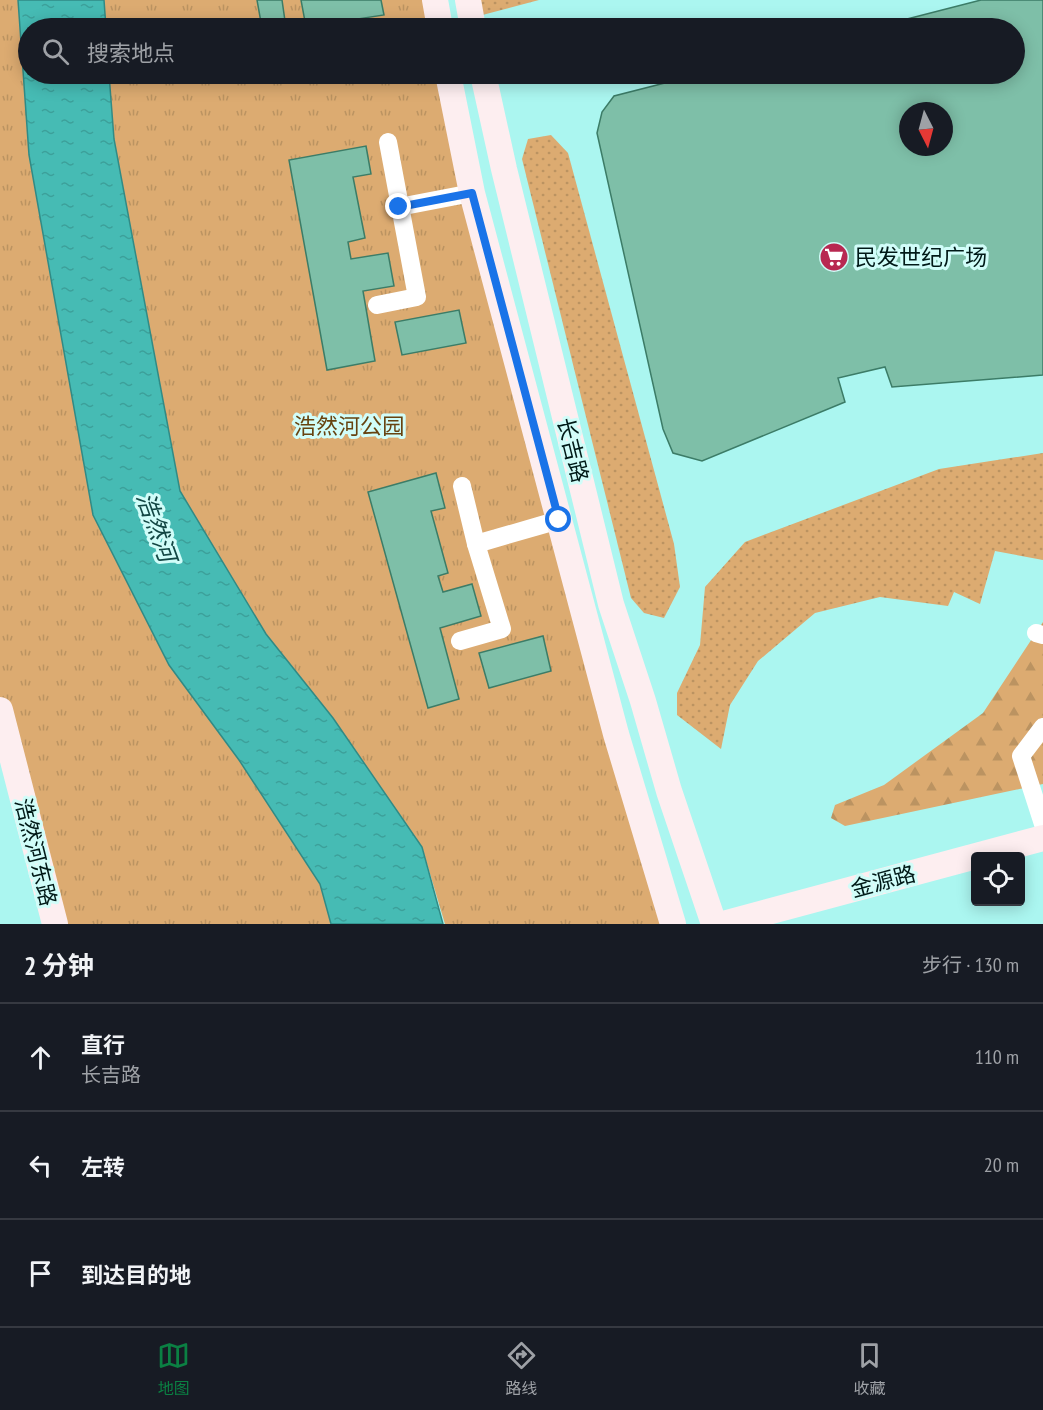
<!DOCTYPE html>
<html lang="zh">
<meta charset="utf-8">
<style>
:root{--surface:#171b24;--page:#20242c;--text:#f1f3f6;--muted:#9ea1a6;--line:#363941;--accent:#0b8043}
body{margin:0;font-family:"PT Sans Narrow","Noto Sans SC",sans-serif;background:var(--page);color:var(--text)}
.controls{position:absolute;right:18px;bottom:18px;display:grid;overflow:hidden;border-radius:6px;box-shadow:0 3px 15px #0003}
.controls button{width:54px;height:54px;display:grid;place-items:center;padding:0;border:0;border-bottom:2px solid var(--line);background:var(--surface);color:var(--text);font:30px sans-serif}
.compass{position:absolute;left:899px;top:102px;width:54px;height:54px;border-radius:50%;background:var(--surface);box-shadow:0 3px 15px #0003;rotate:174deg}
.stop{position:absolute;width:18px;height:18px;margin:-14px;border:4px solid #1a73e8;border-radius:50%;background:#fff}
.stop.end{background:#1a73e8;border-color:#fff;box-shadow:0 2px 6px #0008}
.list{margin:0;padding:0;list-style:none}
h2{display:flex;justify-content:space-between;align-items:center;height:78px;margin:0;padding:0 24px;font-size:26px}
h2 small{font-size:20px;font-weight:400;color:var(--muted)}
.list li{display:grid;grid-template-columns:39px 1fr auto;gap:18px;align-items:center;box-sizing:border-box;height:108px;padding:0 24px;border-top:2px solid var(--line)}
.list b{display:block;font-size:22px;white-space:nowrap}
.list p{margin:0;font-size:20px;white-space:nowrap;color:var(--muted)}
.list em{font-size:20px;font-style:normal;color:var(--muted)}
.icon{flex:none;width:33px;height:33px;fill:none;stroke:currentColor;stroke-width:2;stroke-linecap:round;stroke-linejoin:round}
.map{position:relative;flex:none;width:1043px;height:924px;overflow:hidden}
.search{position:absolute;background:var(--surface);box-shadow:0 3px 15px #0003;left:18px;right:18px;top:18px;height:66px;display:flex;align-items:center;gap:15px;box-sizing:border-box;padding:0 21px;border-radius:33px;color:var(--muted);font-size:22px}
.sheet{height:402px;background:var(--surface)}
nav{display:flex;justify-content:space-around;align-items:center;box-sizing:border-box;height:84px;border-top:2px solid var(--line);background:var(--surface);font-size:16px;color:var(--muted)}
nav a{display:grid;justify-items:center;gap:3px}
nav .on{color:var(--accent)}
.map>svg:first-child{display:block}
.grass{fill:url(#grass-dots)}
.forest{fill:url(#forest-firs)}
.park{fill:url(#park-tufts)}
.water{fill:url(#water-ripples);stroke:#318a85;stroke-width:1.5}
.building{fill:#7ebfa8;stroke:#3c7c67;stroke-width:1.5;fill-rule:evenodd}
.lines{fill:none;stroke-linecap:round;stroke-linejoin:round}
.street{stroke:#fff;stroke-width:18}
.secondary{stroke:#fdeef0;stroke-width:26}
.route{stroke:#1a73e8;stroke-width:8}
.labels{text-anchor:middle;stroke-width:6;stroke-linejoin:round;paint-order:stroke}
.poi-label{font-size:22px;fill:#001917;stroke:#d1fdf9;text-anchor:start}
.park-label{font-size:22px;fill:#674310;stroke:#d1fdf9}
.street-label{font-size:22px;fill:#001917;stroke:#d1fdf9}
.water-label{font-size:24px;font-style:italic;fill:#134744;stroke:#d1fdf9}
</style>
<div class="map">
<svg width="1043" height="924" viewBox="0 0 1043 924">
<defs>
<pattern id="grass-dots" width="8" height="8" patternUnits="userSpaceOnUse" patternTransform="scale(1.5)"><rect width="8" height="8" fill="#dcab71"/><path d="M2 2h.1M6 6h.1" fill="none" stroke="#bb9361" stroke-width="1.8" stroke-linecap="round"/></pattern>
<pattern id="forest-firs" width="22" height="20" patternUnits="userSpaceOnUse" patternTransform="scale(1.5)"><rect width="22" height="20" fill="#dcab71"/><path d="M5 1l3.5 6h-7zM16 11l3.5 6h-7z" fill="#bb9361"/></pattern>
<pattern id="park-tufts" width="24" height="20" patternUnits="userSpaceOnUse" patternTransform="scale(1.5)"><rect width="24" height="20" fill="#dcab71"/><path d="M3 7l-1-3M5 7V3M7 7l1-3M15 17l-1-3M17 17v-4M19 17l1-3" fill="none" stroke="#bb9361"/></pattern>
<pattern id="water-ripples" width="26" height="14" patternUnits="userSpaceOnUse" patternTransform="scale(1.5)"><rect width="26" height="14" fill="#46bbb4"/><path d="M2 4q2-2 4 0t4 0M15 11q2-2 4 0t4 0" fill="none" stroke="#3ca09a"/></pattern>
</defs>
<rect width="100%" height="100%" fill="#abf6f0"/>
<g class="grass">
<polygon points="468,0 539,0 471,18"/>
<polygon points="551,135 568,153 674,544 680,587 664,618 644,613 631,598 522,159 528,139"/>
<polygon points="1043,453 1043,560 995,551 980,604 954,592 948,606 880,597 815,613 758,661 730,705 721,749 677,715 677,693 700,645 705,587 745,542 939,469"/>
</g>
<polygon class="forest" points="1043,622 1043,784 845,826 831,818 835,805 884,785 983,713"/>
<g class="park">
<polygon points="0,0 18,0 29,155 93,515 169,665 239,760 320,884 331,924 55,924 0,710"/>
<polygon points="104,0 435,0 440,28 106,28"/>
<polygon points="109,74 448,74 673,924 445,924 422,847 333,718 266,634 180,491 114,139"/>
</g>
<polygon class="water" points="18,0 104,0 106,28 28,28 28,74 109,74 114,139 180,491 266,634 333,718 422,847 443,924 331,924 320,884 239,760 169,665 93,515 29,155"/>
<g class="building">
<polygon points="257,0 282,0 286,28 262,28"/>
<polygon points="301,0 381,0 384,15 306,27"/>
<path d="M981,0H1043V375L892,387L885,367L838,378L845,402L702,461L673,453L663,429L597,133L602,112L614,96L700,74H1014V28H872ZM908,111H944V147H908Z"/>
<polygon points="366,146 371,174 353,177 365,238 348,242 351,259 388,253 394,286 363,291 375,361 327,370 289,160"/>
<polygon points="459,310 466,343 402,355 395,322"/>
<polygon points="436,473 445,508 431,511 448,573 438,576 443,592 472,584 481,616 440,628 459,699 428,708 368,492"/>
<polygon points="543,636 551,671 489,688 479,653"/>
</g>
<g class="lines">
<g class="street">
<polyline points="399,207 472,193"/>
<polyline points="377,305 417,297 388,142"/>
<polyline points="476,544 559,520"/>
<polyline points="1036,633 1043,635"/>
<polyline points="460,641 502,629 476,544 462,486"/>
<polyline points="1043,727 1021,756 1043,824"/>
</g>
<g class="secondary">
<polyline points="435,0 440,28"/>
<polyline points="468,0 473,28"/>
<polyline points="448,74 472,193 616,734 673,924"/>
<polyline points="483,74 504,169 611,604 643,701 669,791 714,924"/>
<polyline points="0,710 55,924"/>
<polyline points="723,924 1043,838"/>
</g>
</g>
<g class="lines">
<polyline class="route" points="399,207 472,193 559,520"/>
</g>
<defs>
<g id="supermarket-disc" transform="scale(1.5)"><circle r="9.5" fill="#b82851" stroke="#d1fdf9"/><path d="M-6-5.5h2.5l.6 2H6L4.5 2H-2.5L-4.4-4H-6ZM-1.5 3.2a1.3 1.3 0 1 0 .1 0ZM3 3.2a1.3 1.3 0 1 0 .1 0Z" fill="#fff"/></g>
</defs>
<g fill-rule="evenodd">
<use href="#supermarket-disc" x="834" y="257"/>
</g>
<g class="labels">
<g class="poi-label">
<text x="855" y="265">民发世纪广场</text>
</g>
<g class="park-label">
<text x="349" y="434">浩然河公园</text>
</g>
<g class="street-label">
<text transform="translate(573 450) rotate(76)" y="8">长吉路</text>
<text transform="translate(36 852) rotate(76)" y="8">浩然河东路</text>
<text transform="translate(883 881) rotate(-15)" y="8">金源路</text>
</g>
<g class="water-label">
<text transform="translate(156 527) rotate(70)" y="8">浩然河</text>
</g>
</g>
</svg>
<div class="controls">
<button><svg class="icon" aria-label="locate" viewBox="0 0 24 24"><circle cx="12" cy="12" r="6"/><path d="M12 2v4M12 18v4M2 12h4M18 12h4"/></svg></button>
</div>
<svg class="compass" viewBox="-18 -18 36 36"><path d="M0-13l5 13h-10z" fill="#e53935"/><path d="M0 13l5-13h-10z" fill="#9ea1a6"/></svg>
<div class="stop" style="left:559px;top:520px"></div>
<div class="stop end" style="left:399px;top:207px"></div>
<div class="search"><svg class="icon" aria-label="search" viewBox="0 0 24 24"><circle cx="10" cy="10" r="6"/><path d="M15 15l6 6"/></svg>搜索地点</div>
</div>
<section class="sheet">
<h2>2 分钟<small>步行 · 130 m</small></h2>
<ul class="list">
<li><svg class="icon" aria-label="ahead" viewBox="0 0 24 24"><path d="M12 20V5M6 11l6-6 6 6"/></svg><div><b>直行</b><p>长吉路</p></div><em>110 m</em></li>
<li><svg class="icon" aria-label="left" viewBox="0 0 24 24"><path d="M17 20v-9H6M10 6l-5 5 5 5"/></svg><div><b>左转</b></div><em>20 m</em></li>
<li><svg class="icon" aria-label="arrive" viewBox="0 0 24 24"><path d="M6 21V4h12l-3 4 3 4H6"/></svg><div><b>到达目的地</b></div></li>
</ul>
</section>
<nav>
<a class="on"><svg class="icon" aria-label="map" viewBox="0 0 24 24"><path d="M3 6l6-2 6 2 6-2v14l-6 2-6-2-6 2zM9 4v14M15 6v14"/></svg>地图</a>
<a><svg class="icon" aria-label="directions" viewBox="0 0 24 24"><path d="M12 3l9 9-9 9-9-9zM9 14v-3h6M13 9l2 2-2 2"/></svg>路线</a>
<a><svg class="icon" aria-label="saved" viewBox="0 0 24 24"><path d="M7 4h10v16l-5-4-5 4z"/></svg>收藏</a>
</nav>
